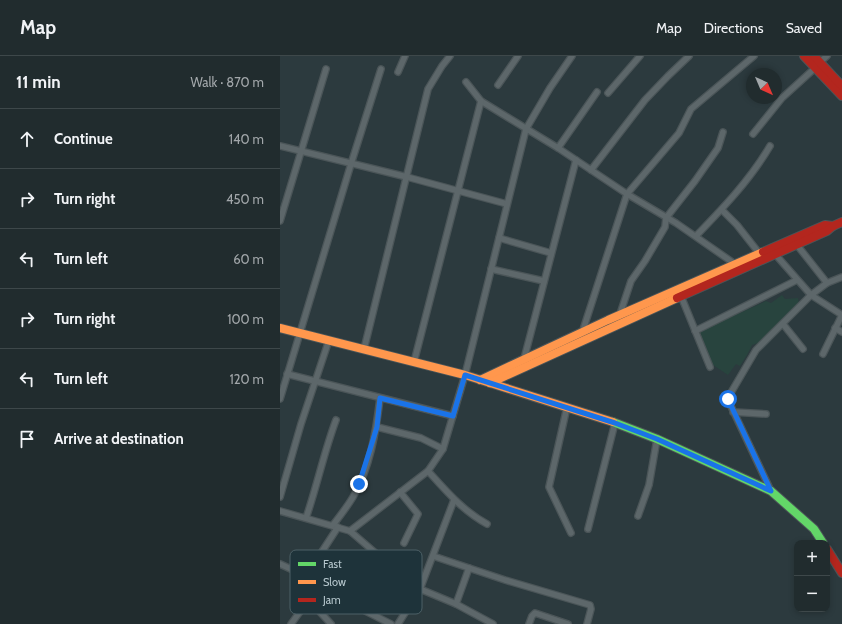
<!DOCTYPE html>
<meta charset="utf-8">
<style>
:root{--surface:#212c2e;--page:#293436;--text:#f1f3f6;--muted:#a2a7aa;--line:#3e484a}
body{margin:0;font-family:Cabin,sans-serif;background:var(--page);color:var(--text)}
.controls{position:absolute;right:12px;bottom:12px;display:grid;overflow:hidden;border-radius:8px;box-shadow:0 2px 6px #0003}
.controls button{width:36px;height:36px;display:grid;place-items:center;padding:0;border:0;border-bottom:1px solid var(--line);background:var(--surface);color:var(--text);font:20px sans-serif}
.compass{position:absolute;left:466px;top:12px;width:36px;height:36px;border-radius:50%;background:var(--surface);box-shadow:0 2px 6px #0003;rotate:136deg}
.stop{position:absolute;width:12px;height:12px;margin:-9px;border:3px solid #1a73e8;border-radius:50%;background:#fff}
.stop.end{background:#1a73e8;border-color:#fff;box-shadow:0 1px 4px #0008}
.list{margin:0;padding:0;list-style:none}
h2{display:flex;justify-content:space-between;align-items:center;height:52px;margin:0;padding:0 16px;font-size:17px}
h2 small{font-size:13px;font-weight:400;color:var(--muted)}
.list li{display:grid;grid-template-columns:26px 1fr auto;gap:12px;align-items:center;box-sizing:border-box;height:60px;padding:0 16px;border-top:1px solid var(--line)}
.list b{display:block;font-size:15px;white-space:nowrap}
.list em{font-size:13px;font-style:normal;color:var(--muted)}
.icon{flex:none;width:22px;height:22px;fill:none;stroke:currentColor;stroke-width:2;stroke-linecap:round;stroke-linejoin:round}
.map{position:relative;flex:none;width:562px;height:568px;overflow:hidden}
header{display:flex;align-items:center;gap:24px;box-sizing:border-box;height:56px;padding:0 20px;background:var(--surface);border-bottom:1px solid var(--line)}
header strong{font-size:19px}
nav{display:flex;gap:22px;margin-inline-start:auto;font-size:14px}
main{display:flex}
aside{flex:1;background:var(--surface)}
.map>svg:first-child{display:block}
.green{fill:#28443e}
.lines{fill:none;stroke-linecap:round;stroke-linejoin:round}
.street-casing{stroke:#4b5558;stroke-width:8}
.fast-casing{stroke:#4b5558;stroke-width:10}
.slow-casing{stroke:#4b5558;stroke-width:10}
.jam-casing{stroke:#4b5558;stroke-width:10}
.street{stroke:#5d676a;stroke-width:5.5}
.fast{stroke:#63d668;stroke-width:8}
.slow{stroke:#ff974d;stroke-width:8}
.jam{stroke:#b3261e;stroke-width:8}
.route{stroke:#1a73e8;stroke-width:5}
.key{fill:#1e333a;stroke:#4c6066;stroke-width:1}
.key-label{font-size:11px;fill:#b7c8ce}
</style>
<header>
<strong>Map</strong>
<nav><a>Map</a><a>Directions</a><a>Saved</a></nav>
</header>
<main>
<aside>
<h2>11 min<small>Walk · 870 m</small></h2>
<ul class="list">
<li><svg class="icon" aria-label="ahead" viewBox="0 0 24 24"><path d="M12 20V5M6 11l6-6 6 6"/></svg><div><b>Continue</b></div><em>140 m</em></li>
<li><svg class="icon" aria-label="right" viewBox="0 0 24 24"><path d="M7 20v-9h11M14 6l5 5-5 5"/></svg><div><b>Turn right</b></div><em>450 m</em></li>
<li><svg class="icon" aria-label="left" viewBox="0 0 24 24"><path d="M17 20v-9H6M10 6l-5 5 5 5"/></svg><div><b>Turn left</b></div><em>60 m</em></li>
<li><svg class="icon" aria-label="right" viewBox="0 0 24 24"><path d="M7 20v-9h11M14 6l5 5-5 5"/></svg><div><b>Turn right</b></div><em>100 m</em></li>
<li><svg class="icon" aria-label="left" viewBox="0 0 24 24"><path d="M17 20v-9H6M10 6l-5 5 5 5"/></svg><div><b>Turn left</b></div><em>120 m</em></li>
<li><svg class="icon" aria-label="arrive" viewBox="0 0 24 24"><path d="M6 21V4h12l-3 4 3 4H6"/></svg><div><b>Arrive at destination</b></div></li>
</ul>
</aside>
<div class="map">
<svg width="562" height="568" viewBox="0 0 562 568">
<rect width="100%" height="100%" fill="#2c3a3e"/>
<polygon class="green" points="502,239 505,243 518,242 519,248 481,286 472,289 467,299 460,310 456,308 448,319 430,307 418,276 486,245 491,247"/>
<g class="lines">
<g class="street-casing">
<g id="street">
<polyline points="540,6 547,0"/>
<polyline points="118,16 125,0"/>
<polyline points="186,26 201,45 278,92 347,138 396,167 455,208"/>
<polyline points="218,29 238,0"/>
<polyline points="328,37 360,0"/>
<polyline points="473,78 502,42 535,12"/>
<polyline points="0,90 127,121 227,148"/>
<polyline points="278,92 317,36"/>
<polyline points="311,114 365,44 388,20 409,0"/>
<polyline points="442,154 457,169 479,197"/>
<polyline points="0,165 46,13"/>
<path d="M416,180C443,152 470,124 490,90"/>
<polyline points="219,182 271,197"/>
<polyline points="517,189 547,227"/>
<polyline points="495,198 531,239 562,259 543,298"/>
<polyline points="211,213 264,225"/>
<polyline points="401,240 430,311"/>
<polyline points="340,258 351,225 365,205 385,171 386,162 415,125 438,92 443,76"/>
<polyline points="503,268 523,293"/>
<polyline points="555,272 562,276"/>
<polyline points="303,274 347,138 399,77 411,53 474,0"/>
<polyline points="415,275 517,224"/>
<polyline points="84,293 148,33 162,10 170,0"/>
<polyline points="244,303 296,104"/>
<polyline points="134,306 201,45"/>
<polyline points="7,318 173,360"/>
<polyline points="0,343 71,108 101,13"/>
<polyline points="287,351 269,431 291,477"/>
<polyline points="453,356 486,358"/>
<polyline points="97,371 141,382 163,393"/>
<path d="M148,415C166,435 183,455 207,468"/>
<polyline points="491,435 449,346 449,340 476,294 531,239 547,227 562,221"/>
<polyline points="120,436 138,458 124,487"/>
<polyline points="0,441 21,368 49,284"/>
<polyline points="0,455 70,475 99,500 141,529"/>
<polyline points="358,460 369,429 377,383"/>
<path d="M26,462C37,430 44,396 56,364"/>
<path d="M53,469C60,460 67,451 73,441C90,412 96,376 100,342"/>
<polyline points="308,473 335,367"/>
<polyline points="70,475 148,415 163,393 185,319 246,73 270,32 292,0"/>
<polyline points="153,500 225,524 310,549 311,553 307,568"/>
<polyline points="0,508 26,520 40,532 40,556 51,568"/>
<polyline points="26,520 58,471"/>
<polyline points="140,533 176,548 213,568"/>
<polyline points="176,548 189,512"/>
<polyline points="11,568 19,557 40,532 111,568"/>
<polyline points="118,568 140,533 174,444"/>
<polyline points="249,568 252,560 255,557 288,568"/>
</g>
</g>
<g class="fast-casing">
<polyline id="fast" points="333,366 377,383 491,435 534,473 543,487"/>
</g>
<g class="slow-casing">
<g id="slow">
<polyline points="0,272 185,319 333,366"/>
<polyline points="200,324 328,264 483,196"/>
<polyline points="210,327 397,242"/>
</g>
</g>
<g class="jam-casing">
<g id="jam">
<polyline points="524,0 562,40"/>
<polyline points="534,0 562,30"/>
<polyline points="483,196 545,169 553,170"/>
<polyline points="397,242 547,175 553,170 562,166"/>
<polyline points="547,493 562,517"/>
</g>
</g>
<use href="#street" class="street"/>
<use href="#fast" class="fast"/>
<use href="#slow" class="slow"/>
<use href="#jam" class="jam"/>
</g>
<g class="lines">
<polyline class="route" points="79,428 97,371 100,342 173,360 185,319 335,367 377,383 491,435 448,343"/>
</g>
<rect x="10" y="494" width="132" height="64" rx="6" class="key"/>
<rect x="18" y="506" width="18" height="4" fill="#63d668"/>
<rect x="18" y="524" width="18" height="4" fill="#ff974d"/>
<rect x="18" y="542" width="18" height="4" fill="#b3261e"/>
<g class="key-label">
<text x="43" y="512">Fast</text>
<text x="43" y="530">Slow</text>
<text x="43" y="548">Jam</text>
</g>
</svg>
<div class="controls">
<button>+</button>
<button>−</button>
</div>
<svg class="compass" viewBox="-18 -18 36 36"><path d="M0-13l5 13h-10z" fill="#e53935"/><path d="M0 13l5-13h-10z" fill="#a2a7aa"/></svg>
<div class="stop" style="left:448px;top:343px"></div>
<div class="stop end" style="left:79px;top:428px"></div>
</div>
</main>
